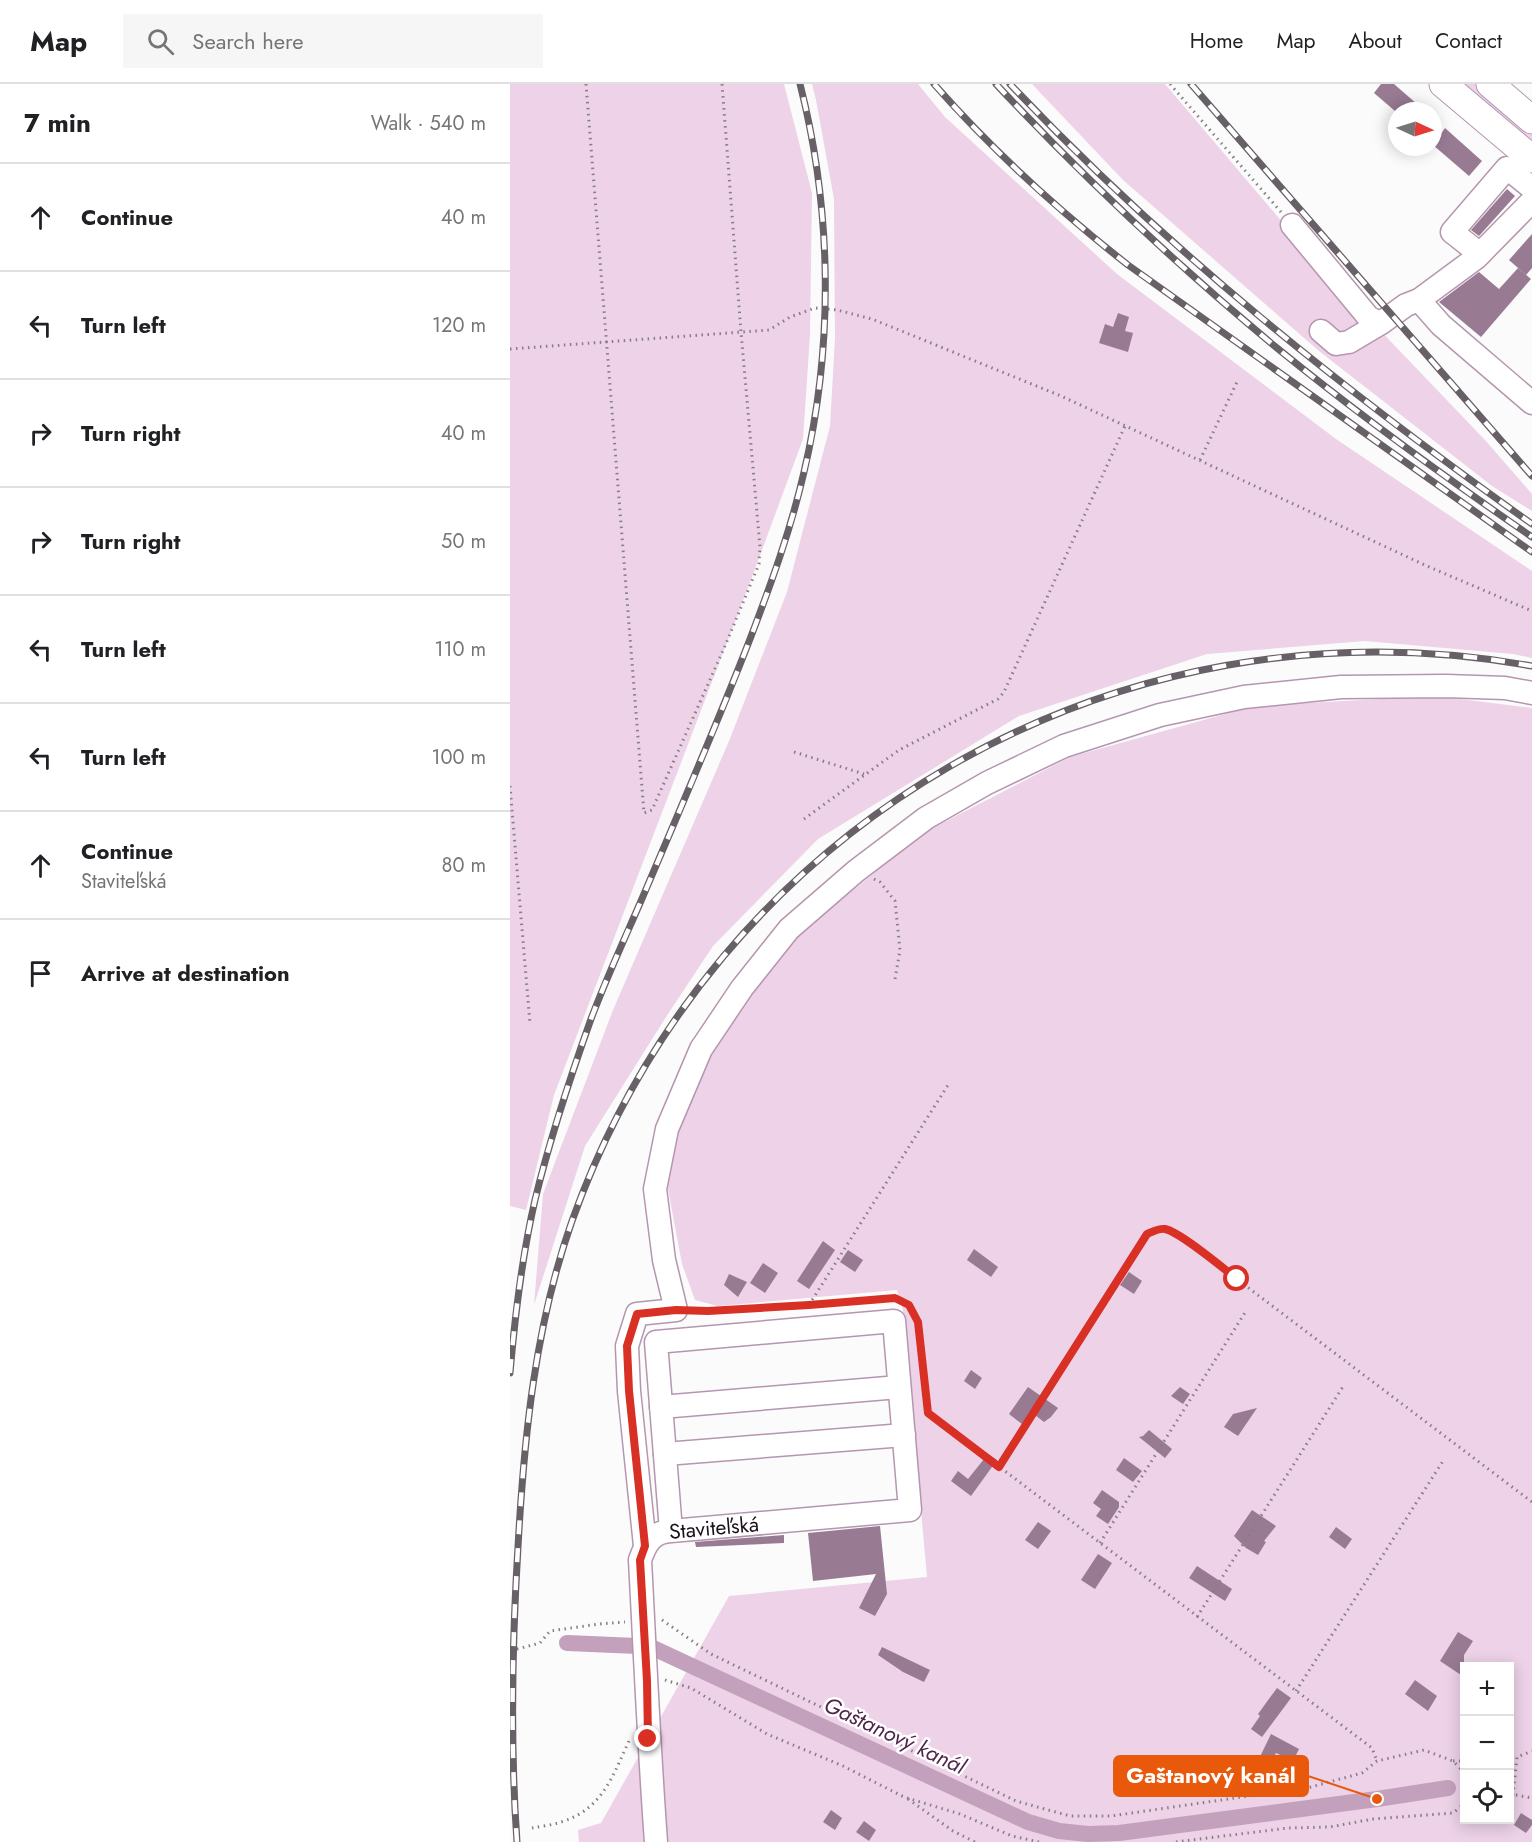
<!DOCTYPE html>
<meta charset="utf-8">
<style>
:root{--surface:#fff;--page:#f6f6f6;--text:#202124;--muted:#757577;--line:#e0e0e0}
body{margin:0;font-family:Jost,sans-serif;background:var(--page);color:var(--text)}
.controls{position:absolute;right:18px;bottom:18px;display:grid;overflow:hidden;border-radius:0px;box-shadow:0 3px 15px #0003}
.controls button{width:54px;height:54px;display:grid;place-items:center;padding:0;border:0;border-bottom:2px solid var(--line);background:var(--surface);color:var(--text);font:30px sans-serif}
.compass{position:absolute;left:878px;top:18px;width:54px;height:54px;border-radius:50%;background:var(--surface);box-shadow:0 3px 15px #0003;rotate:94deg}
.stop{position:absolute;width:18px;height:18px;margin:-14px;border:4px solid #d93025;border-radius:50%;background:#fff}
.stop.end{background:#d93025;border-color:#fff;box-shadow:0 2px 6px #0008}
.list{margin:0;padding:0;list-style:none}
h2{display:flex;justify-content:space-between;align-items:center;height:78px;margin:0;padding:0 24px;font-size:26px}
h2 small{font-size:20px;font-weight:400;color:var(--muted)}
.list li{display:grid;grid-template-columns:39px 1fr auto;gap:18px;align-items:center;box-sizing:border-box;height:108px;padding:0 24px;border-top:2px solid var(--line)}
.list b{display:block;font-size:22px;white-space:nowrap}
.list p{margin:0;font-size:20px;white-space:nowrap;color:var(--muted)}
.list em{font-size:20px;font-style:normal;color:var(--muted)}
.icon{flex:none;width:33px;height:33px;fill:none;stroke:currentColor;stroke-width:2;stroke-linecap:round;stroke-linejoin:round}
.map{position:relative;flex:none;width:1022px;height:1758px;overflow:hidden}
header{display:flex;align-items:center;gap:36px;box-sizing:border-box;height:84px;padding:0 30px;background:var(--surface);border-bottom:2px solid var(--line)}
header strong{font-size:28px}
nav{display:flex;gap:33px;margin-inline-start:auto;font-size:21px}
.search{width:420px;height:54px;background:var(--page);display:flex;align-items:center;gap:15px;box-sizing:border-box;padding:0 21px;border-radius:0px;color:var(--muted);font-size:22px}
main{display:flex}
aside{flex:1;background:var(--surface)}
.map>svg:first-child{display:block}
.green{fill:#edd2e8;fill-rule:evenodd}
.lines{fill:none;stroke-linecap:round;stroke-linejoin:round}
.canal{stroke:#c3a1bd;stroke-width:16}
.building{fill:#987b93}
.minor-casing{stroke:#b596af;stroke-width:25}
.major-casing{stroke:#b596af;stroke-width:29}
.path{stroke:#847f83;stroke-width:3;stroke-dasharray:1.5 4.5;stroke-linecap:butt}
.minor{stroke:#fff;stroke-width:22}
.major{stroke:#fff;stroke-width:27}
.rail-casing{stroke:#676066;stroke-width:7}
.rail{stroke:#fff;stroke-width:4.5;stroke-dasharray:14;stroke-linecap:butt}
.route{stroke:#d93025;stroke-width:8}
.labels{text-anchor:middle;stroke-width:5;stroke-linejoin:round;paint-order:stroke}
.street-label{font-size:21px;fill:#1c111a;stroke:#fff}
.water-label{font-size:22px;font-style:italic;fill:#51254b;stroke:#fff}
.leader{fill:none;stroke:#e8590c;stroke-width:2}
.callout-dot{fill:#e8590c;stroke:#fff;stroke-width:2}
.callout{fill:#e8590c;stroke:#e8590c;stroke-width:2}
.callout-label{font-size:22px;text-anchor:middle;font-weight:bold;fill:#fff}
</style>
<header>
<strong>Map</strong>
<div class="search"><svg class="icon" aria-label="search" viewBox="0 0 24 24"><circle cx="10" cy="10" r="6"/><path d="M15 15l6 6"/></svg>Search here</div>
<nav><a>Home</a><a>Map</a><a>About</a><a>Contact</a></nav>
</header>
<main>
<aside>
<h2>7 min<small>Walk · 540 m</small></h2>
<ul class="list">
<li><svg class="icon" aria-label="ahead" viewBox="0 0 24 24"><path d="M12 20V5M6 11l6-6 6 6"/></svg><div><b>Continue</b></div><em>40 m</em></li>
<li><svg class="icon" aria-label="left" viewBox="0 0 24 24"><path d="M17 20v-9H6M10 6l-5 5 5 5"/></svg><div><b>Turn left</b></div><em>120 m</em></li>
<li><svg class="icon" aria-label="right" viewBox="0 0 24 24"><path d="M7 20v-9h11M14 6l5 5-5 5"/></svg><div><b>Turn right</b></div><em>40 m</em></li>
<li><svg class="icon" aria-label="right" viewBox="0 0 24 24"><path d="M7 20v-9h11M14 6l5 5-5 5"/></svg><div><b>Turn right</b></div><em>50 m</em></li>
<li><svg class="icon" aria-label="left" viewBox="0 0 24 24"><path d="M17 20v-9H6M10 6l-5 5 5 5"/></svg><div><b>Turn left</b></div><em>110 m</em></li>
<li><svg class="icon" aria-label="left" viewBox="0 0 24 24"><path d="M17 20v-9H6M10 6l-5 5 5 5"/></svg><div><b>Turn left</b></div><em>100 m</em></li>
<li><svg class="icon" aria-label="ahead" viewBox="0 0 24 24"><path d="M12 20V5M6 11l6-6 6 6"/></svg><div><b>Continue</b><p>Staviteľská</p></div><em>80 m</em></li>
<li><svg class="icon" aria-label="arrive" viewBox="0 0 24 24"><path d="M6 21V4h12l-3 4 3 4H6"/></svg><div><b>Arrive at destination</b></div></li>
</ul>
</aside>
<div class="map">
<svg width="1022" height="1758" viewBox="0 0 1022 1758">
<rect width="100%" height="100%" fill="#fbfbfb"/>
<g class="green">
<polygon points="0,0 274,0 302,109 300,251 293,355 242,493 44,1011 16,1126 0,1122"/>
<polygon points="302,0 408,0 435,33 607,190 826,355 1022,487 1022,574 1003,570 855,557 697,570 509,632 308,755 203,862 156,933 75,1062 24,1221 33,1110 103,926 219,657 277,508 320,342 325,254 324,115 306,16"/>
<polygon points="522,0 655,0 819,193 975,356 1022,410 1022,427 982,402 809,267 613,96"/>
<polygon points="949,0 967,0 1022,47 1022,61"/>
<path d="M926,612L1022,624V1758H69L68,1746L91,1739L219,1512L417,1493L393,1226L387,1206L208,1222L185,1216L172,1180L157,1100L170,1030L205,963L269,868L292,848L413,749L560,673L744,622ZM954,1582H1000V1736H954Z"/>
</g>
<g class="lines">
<g class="canal">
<polyline points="57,1559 127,1562"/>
<polyline points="141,1563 518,1738 549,1747 578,1750 609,1749 867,1715 938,1704"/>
</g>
</g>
<g class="building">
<polygon points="871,0 884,0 915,27 885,27 864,9"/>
<polygon points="935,44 972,77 959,92 923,61"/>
<polygon points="997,105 1005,112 969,152 961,146"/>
<polygon points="1022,150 1022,184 1016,191 999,176"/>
<polygon points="1008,184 1021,195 971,253 929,218 969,188 989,205"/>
<polygon points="608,229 619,233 615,247 623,249 618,268 589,259 595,240 603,243"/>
<polygon points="313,1157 325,1166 299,1205 287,1197"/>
<polygon points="464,1165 488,1183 481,1193 457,1176"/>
<polygon points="338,1166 353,1176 345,1188 330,1178"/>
<polygon points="253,1179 268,1189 255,1209 240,1199"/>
<polygon points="619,1188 632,1197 624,1210 610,1201"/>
<polygon points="219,1190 237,1198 228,1213 214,1201"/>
<polygon points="461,1286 472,1294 465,1305 454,1297"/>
<polygon points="518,1303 548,1324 541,1333 534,1338 521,1328 512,1340 499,1330"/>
<polygon points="670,1303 680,1310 673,1320 661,1312"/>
<polygon points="747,1324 728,1352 714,1343 723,1330"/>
<polygon points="639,1346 662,1365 655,1374 629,1353 633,1352"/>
<polygon points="478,1370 487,1376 461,1412 441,1397 448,1387 458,1395"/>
<polygon points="614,1374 632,1387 623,1398 606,1386"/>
<polygon points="592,1406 609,1418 609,1423 598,1440 586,1432 591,1425 583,1419"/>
<polygon points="742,1426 766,1442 754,1457 756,1458 748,1471 736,1464 724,1452"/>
<polygon points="528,1438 541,1447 528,1465 515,1456"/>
<polygon points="370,1442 377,1510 365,1532 349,1524 366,1490 303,1497 298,1449"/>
<polygon points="826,1443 842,1455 835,1465 819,1453"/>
<polygon points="274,1451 274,1459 186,1463 185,1458"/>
<polygon points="588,1470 602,1479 585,1505 571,1496"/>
<polygon points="687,1482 722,1505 715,1517 679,1494"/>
<polygon points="948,1548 963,1557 954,1571 954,1593 930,1577"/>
<polygon points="372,1563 420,1586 414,1598 393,1588 368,1571"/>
<polygon points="905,1596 927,1612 918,1627 895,1610"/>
<polygon points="767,1604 781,1614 752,1653 741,1645 750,1632 748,1630"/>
<polygon points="761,1650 789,1665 783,1677 766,1669 757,1686 746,1681"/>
<polygon points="321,1726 332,1734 325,1746 313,1738"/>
<polygon points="1011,1729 1022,1736 1022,1741 1016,1749 1004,1741"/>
<polygon points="354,1737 366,1746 359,1757 346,1748"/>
</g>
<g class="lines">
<g class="minor-casing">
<g id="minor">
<polyline points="782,141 859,234 871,239 896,221 909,216 966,174 1022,117"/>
<polyline points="970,170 942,148 997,84 1022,104"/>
<polyline points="909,216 931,241 1022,319"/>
<polyline points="811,247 826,260 839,258 871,239"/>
<polyline points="151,1323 389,1303"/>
<polyline points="155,1370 394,1351"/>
<polyline points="135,1462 119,1307 117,1262 127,1230 166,1226 154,1176 145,1105 157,1045 191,965 232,904 279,845 346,787 416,734 477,699 554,662 650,631 734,613 831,603 936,602 995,604 1022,609"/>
<path d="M146,1758C139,1664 135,1570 130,1476C136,1459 142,1448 161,1447L400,1426L384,1237L146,1258L161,1447"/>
</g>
</g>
<g class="major-casing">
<g id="major">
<polyline points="933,0 1022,75"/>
<polyline points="980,0 1022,36"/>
</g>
</g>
<g class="path">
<polyline points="76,0 134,729 142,726 215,562 249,480 250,463 231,248 212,0"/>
<polyline points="660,0 771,128"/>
<polyline points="0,265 259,246 280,233 305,224 327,226 362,235 551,312 917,482 1022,527"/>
<polyline points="690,376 727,298"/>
<polyline points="284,668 354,690"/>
<polyline points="0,702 20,940"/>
<polyline points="294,735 389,666 488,615 494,608 615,342"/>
<polyline points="364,795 370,798 385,817 390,866 385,895"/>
<polyline points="299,1221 438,1001"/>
<polyline points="183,1226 299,1221 385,1214 399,1221 408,1238 418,1329 862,1664 867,1677"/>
<path d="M489,1383L637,1150C650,1143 658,1147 671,1153L1022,1418"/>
<polyline points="590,1459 736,1227"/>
<polyline points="687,1533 834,1301"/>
<polyline points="152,1536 201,1570 506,1717 560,1732 601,1732 801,1703 852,1689 867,1677 914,1666 943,1677 954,1688"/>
<polyline points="7,1565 30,1559 40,1547 89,1540 115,1538"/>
<polyline points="155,1596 181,1604 257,1650 333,1682 394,1713 450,1730 502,1752 529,1758"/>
<polyline points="786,1607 933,1377"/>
<polyline points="943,1677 954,1677"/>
<polyline points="1000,1710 1022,1714"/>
<polyline points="1003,1711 1007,1673 1022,1667"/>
<polyline points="398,1715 443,1747 465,1758"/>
<path d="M22,1744C32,1742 44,1741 54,1737C93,1724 103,1691 119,1657L121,1656"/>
<polyline points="666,1758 778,1744 820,1743 863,1735 943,1729 954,1720"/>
</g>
<use href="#minor" class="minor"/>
<use href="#major" class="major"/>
<g class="rail-casing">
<g id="rail">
<path d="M424,0C483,67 548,126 618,181L1022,468"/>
<path d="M486,0C574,94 668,182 767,264C849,331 935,393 1022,453"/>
<path d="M500,0C658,167 836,308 1022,440"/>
<polyline points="681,0 1022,392"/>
<path d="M0,1289C5,1231 12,1172 25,1116C40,1054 60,994 81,935C96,895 114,856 131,817C168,730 206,643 240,555C261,500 281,445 294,388C324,261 322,126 290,0"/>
<path d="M7,1758C0,1660 2,1561 8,1463C14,1353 25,1242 62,1137C204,740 607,507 1022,582"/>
</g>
</g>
<use href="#rail" class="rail"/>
</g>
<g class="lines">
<path class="route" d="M138,1655L137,1597L130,1476L135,1462L119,1307L117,1262L127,1230L166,1226L198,1227L299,1221L385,1214L399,1221L408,1238L418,1329L489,1383L637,1150C642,1148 649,1144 655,1145C670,1148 713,1184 727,1195"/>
</g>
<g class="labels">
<g class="street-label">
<text transform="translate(204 1444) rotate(-5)" y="7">Staviteľská</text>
</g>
<g class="water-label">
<text transform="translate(385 1651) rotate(25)" y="8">Gaštanový kanál</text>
</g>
</g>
<path class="leader" d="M867 1715L798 1692"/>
<circle class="callout-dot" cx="867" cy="1715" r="6"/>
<rect class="callout" x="604" y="1672" width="194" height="40" rx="6"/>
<g class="callout-label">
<text x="701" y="1699">Gaštanový kanál</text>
</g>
</svg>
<div class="controls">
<button>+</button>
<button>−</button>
<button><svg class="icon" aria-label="locate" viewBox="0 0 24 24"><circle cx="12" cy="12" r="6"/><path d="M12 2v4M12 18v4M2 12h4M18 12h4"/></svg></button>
</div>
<svg class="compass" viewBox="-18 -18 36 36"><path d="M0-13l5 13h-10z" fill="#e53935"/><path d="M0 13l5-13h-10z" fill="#757577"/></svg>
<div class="stop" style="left:727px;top:1195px"></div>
<div class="stop end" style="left:138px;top:1655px"></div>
</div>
</main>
